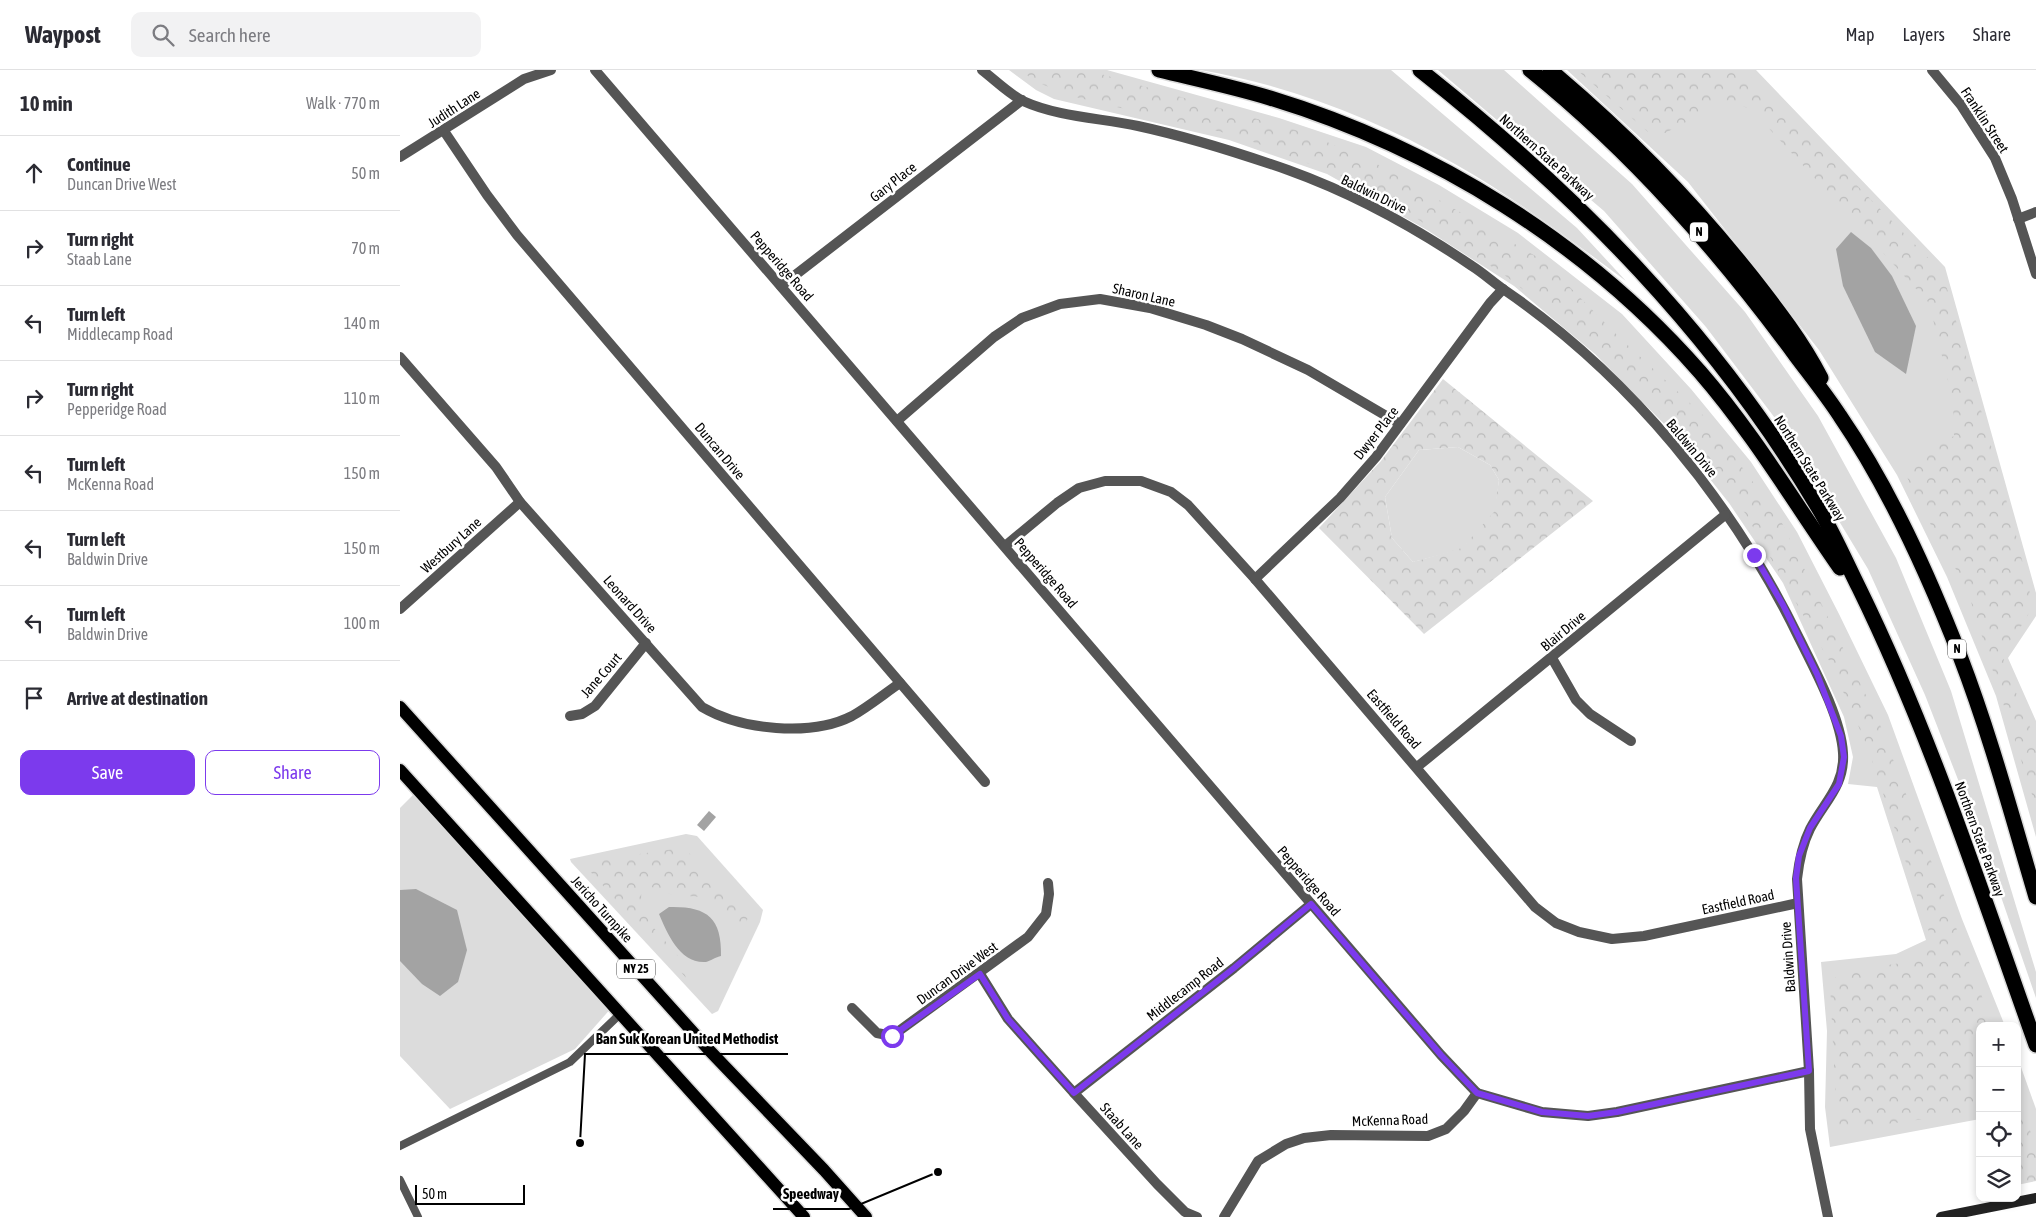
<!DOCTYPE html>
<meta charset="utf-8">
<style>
:root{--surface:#fff;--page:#f2f2f3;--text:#2b2b33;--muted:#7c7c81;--line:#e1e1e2;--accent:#7c3aed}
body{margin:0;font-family:"Asap Condensed",sans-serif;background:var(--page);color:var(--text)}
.controls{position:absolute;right:15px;bottom:15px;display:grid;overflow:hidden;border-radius:10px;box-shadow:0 2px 8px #0003}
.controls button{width:45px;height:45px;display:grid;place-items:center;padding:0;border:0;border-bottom:1px solid var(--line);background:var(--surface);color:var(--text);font:25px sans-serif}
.scale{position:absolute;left:15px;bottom:12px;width:110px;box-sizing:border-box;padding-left:5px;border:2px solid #000;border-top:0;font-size:14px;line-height:18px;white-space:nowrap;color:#000;-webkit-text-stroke:4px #fff;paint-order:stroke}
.stop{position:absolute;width:15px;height:15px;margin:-11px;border:4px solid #7c3aed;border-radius:50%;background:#fff}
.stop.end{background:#7c3aed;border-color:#fff;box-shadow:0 1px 5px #0008}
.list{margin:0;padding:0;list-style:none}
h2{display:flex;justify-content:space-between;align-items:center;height:65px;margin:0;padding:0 20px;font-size:21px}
h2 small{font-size:16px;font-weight:400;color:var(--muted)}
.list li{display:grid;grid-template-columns:32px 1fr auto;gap:15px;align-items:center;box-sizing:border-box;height:75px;padding:0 20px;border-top:1px solid var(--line)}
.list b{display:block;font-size:19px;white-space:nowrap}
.list p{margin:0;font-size:16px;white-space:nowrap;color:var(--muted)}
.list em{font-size:16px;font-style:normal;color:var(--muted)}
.actions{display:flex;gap:10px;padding:15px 20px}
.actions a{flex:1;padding:11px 0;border:1px solid var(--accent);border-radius:10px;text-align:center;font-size:18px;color:var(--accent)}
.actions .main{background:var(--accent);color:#fff}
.icon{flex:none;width:28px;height:28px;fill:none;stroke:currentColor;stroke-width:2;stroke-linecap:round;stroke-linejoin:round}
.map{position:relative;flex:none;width:1636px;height:1147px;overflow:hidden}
header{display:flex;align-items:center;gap:30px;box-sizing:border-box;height:70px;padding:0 25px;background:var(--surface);border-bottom:1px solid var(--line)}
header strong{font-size:24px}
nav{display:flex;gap:28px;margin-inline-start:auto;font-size:18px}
.search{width:350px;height:45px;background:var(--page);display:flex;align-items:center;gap:12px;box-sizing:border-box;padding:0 18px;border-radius:10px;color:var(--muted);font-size:19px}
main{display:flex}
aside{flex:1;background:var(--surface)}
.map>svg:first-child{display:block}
.green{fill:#dcdcdc}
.forest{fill:url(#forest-crowns);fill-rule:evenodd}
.water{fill:#a3a3a3}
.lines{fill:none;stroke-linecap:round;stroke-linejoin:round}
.primary-casing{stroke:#dbdbdb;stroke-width:15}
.highway-casing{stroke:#dbdbdb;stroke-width:18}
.lane{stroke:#555;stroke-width:8}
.street{stroke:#555;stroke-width:10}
.secondary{stroke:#222;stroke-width:10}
.primary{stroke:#000;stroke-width:12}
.highway{stroke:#000;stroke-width:15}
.route{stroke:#7c3aed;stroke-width:6}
.labels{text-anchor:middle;stroke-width:5;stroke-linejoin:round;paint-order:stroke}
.shield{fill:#fff;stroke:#4c4c4c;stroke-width:1}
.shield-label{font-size:12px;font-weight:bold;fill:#000}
.street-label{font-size:14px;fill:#000;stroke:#fff}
.leader{fill:none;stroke:#000;stroke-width:2}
.callout-dot{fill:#000;stroke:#fff;stroke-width:2}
.callout-label{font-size:15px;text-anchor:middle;font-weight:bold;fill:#000;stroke:#fff;stroke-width:5;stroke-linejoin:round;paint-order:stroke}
</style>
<header>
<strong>Waypost</strong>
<div class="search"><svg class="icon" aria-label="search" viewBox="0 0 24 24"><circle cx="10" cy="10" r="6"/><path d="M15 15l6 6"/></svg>Search here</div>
<nav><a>Map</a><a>Layers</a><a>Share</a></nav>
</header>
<main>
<aside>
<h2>10 min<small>Walk · 770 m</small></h2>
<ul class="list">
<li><svg class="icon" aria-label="ahead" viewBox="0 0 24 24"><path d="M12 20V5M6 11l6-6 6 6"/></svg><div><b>Continue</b><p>Duncan Drive West</p></div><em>50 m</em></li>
<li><svg class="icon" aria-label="right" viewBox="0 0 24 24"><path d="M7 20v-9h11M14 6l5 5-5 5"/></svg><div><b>Turn right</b><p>Staab Lane</p></div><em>70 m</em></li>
<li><svg class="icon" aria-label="left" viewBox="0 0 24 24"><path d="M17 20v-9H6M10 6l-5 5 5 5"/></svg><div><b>Turn left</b><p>Middlecamp Road</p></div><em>140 m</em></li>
<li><svg class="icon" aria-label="right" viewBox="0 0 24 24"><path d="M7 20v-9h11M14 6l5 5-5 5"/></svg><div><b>Turn right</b><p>Pepperidge Road</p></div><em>110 m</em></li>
<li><svg class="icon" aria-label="left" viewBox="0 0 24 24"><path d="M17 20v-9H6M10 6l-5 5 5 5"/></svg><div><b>Turn left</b><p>McKenna Road</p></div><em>150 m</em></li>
<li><svg class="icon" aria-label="left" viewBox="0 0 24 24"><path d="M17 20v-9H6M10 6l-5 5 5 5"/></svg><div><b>Turn left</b><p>Baldwin Drive</p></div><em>150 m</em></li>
<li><svg class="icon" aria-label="left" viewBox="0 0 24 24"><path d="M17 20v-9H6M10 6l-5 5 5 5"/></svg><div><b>Turn left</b><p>Baldwin Drive</p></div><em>100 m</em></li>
<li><svg class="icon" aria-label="arrive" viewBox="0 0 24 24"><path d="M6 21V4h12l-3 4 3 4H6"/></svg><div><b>Arrive at destination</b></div></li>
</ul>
<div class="actions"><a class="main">Save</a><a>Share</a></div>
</aside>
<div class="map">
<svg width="1636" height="1147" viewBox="0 0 1636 1147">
<defs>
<pattern id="forest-crowns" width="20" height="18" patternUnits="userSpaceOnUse" patternTransform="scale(1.25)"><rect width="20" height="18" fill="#dcdcdc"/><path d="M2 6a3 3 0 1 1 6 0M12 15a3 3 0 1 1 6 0" fill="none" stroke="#bbb"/></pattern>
</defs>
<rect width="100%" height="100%" fill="#fff"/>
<g class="green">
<polygon points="609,0 707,0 879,48 966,77 1039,115 1118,163 1222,244 1291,319 1351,392 1397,462 1439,544 1488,645 1562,849 1605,956 1580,956 1580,1049 1430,1077 1425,1037 1427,961 1421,892 1496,884 1526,870 1477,717 1448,714 1453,687 1444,647 1383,513 1329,433 1275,365 1195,284 1114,216 1027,160 927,104 829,70 654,29 636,20"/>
<path d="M800,0H991L1177,158L1226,211C1171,170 1115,128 1055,94C976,49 889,15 800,0Z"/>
<polygon points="1038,0 1104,0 1232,114 1345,242 1418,346 1496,488 1551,621 1636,902 1636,928 1580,766 1525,625 1468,499 1384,360 1306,257 1204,141"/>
<polygon points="1167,0 1356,0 1545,197 1636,523 1636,546 1608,588 1636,651 1636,767 1596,626 1547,507 1497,405 1419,280 1288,112"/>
<polygon points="1058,377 1090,395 1099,410 1095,442 1062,479 1013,492 992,468 985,427 1019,380"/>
<polygon points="18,720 213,936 175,979 50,1039 0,986 0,738"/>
<polygon points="286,764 297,766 363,840 360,852 318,941 312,944 171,792 170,789"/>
<polygon points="1617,986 1636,1039 1636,1111 1617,1115"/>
</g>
<g class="forest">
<polygon points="621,0 687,0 909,64 977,94 1144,191 1219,267 1306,348 1380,449 1479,652 1593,956 1580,956 1580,1044 1578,1042 1449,1059 1437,1056 1430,913 1441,902 1508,892 1524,885 1530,865 1468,678 1431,594 1345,443 1219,294 1103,204 966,116 838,66 671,26 634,11"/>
<polygon points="1177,0 1344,0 1539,199 1546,215 1616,465 1633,536 1622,555 1603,580 1604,593 1636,672 1636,737 1567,519 1513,423 1505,401 1522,382 1554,366 1553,331 1529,233 1352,40 1329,30 1265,63 1248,62"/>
<path d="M1043,309L1193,431L1024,564L919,458L981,391ZM1058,377L1090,395L1099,410L1094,442L1062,478L1013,492L992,468L985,427L1019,380Z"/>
<polygon points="274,779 288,782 350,844 345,854 329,854 302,827 273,825 246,815 241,826 253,857 285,894 288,910 187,798 191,791"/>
<polygon points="1617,1024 1636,1077 1636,1111 1617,1111"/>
</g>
<g class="water">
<polygon points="1451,162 1471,178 1492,206 1516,256 1506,304 1475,282 1443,216 1436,179"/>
<polygon points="309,741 316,747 304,761 297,755"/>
<polygon points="16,819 57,840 67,880 58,912 40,926 22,914 0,891 0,820"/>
<path d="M269,837C306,836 322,847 321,886C316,887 310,891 306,892C280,894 267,863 259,844Z"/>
</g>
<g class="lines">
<g class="primary-casing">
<g id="primary">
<polyline points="0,637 309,980 424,1100 466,1147"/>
<polyline points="0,700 404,1147"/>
</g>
</g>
<g class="highway-casing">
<g id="highway">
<path d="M759,0C796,9 834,17 870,28C1034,78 1187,173 1300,302C1353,363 1394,432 1440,498"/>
<path d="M1020,0C1177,124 1316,265 1419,439C1434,464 1446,492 1459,518C1531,665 1581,821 1636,975"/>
<path d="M1130,0C1233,83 1318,180 1396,286C1411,306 1427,326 1440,346C1490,419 1528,504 1560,586C1590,664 1612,746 1636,827"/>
<path d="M1150,0C1224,62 1292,131 1352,207C1377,239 1402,271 1421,308"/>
</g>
</g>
<g class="lane">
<polyline points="0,1076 170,992 220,944"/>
<polyline points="0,1110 18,1147"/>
</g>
<g class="street">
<polyline points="195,0 1041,985 1077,1023"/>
<path d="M582,0C595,10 609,24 623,31C658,47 701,48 738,56C789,67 839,83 888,100C952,123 1016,158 1072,196C1083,203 1093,212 1103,219C1229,305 1333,432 1399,568C1415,600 1441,648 1443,683C1445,716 1424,732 1410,759C1402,775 1399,791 1397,809L1409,1001L1410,1059L1428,1147"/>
<polyline points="1532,0 1561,35 1595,88 1612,129 1636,204"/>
<polyline points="44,61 87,125 117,165 585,712"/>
<polyline points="0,87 124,9 151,0"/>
<polyline points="1618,149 1636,142"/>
<polyline points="381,216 622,30"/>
<path d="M0,287L96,397L120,432L302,637C341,660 411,667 452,646C468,637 484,624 500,613"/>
<polyline points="497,351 594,267 622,248 660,234 700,229 750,238 806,255 842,269 908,300 1000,354"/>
<polyline points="605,476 657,433 679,418 705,411 741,411 771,422 788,435 855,509 1135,837 1156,853 1179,862 1212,869 1244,866 1398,833"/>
<polyline points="855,509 940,428 976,387 1090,233 1103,219"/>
<polyline points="0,539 120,432"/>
<polyline points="1152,588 1176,630 1190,644 1231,671"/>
<polyline points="170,646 182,644 195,636 246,573"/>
<polyline points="1017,697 1325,445"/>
<polyline points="580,904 608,949 674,1023 757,1114 785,1142 797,1147"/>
<polyline points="452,938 477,963 492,966 628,867 646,844 649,824 648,813"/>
<polyline points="674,1023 834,898 911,834"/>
<polyline points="1077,1023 1142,1042 1188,1046 1217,1042 1409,1001"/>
<polyline points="824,1147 858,1091 886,1074 904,1068 931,1065 1028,1066 1046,1059 1064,1041 1077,1023"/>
</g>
<polyline class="secondary" points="1541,1147 1636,1128"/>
<use href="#primary" class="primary"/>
<use href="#highway" class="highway"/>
</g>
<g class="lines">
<polyline class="route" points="492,966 580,904 608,949 674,1023 834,898 911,834 1041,985 1077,1023 1142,1042 1188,1046 1217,1042 1409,1001 1396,808 1399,786 1410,758 1439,714 1444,687 1441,666 1417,604 1383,535 1354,485"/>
</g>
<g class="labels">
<g class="shield">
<rect x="1290" y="152.5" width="18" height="19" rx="4"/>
<rect x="1548" y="569.5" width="18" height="19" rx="4"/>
<rect x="217" y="889.5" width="38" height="19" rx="4"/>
</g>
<g class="shield-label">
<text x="1299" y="166">N</text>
<text x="1557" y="583">N</text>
<text x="236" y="903">NY 25</text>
</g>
<g class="street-label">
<text transform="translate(54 38) rotate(-33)" y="5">Judith Lane</text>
<text transform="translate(1585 50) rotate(57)" y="5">Franklin Street</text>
<text transform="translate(1147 87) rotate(42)" y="5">Northern State Parkway</text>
<text transform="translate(493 112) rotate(-38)" y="5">Gary Place</text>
<text transform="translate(974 124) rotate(26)" y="5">Baldwin Drive</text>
<text transform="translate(382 196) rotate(49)" y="5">Pepperidge Road</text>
<text transform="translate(744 225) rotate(13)" y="5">Sharon Lane</text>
<text transform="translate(976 363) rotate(-52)" y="5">Dwyer Place</text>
<text transform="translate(1292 378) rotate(50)" y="5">Baldwin Drive</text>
<text transform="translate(320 381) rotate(50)" y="5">Duncan Drive</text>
<text transform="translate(1410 398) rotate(58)" y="5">Northern State Parkway</text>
<text transform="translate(51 475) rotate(-42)" y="5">Westbury Lane</text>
<text transform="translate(646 503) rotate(49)" y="5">Pepperidge Road</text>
<text transform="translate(230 534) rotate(48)" y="5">Leonard Drive</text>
<text transform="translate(1163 561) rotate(-40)" y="5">Blair Drive</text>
<text transform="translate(201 605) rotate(-49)" y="5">Jane Court</text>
<text transform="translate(994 649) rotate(49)" y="5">Eastfield Road</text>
<text transform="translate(1580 769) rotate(70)" y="5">Northern State Parkway</text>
<text transform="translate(909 811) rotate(49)" y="5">Pepperidge Road</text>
<text transform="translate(1338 832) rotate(-12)" y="5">Eastfield Road</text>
<text transform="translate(202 839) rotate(48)" y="5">Jericho Turnpike</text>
<text transform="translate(1388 887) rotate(-94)" y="5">Baldwin Drive</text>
<text transform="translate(557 903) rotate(-36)" y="5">Duncan Drive West</text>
<text transform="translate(785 919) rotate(-38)" y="5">Middlecamp Road</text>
<text transform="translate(990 1050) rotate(-2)" y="5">McKenna Road</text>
<text transform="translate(722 1056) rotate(48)" y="5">Staab Lane</text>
</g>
</g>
<path class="leader" d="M180 1073L185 984H388M538 1102L449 1139H373"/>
<g class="callout-dot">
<circle cx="180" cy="1073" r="5"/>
<circle cx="538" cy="1102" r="5"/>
</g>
<g class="callout-label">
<text x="287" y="974">Ban Suk Korean United Methodist</text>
<text x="411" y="1129">Speedway</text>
</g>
</svg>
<div class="controls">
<button>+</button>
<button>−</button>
<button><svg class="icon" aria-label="locate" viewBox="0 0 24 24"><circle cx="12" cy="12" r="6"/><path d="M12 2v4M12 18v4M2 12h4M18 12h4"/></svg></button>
<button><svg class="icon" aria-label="layers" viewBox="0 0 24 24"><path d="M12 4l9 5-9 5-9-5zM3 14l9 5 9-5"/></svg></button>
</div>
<div class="scale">50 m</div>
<div class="stop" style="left:492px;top:966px"></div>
<div class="stop end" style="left:1354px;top:485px"></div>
</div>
</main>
